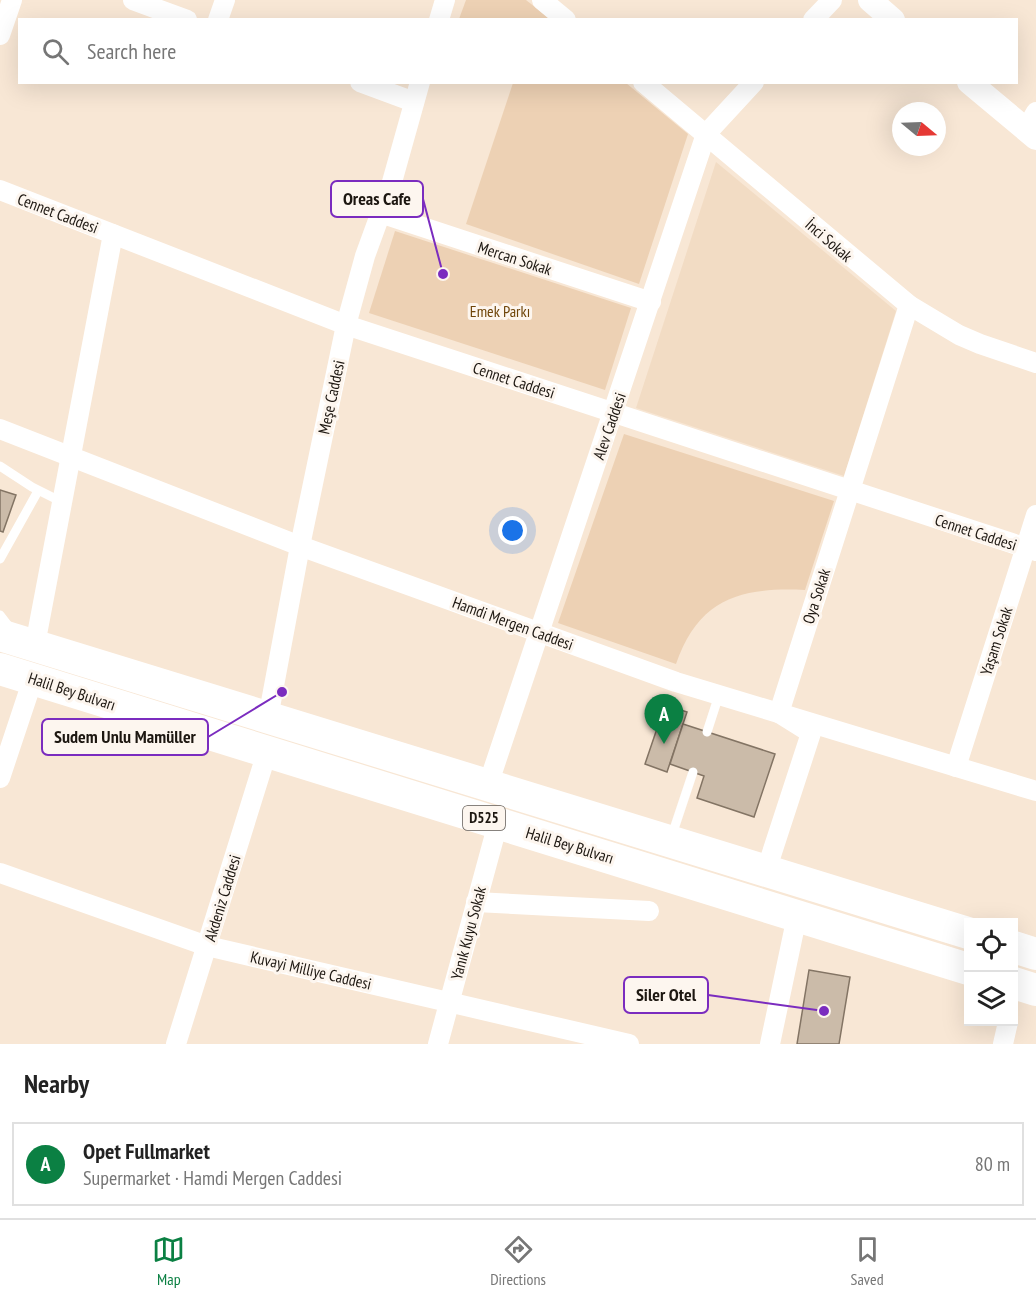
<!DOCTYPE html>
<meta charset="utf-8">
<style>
:root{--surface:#fff;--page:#f6f6f6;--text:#222;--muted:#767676;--line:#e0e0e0;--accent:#0b8043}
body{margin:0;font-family:"PT Sans Narrow",sans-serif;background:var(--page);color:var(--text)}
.controls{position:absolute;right:18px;bottom:18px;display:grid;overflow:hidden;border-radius:0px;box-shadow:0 6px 24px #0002}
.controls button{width:54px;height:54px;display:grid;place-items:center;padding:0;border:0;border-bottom:2px solid var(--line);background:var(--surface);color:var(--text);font:30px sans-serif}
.compass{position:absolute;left:892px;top:102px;width:54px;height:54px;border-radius:50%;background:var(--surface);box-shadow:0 6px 24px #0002;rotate:109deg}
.you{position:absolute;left:513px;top:531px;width:21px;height:21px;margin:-15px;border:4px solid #fff;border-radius:50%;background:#1a73e8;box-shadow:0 0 0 9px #1a73e833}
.badge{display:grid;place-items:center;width:39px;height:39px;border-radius:50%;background:var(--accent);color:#fff;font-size:20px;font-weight:700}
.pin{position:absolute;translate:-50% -50px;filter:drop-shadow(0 2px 3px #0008)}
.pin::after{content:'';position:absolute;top:32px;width:21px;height:18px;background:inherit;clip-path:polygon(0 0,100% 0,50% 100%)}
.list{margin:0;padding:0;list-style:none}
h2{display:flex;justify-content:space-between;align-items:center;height:78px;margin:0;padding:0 24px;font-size:26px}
h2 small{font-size:20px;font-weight:400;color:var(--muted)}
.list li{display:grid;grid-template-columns:39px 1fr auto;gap:18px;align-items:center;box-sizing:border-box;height:84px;margin:0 12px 12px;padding:0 12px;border:2px solid var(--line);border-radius:0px}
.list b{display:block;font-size:22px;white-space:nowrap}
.list p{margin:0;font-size:20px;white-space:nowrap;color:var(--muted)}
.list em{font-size:20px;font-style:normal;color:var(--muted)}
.icon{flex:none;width:33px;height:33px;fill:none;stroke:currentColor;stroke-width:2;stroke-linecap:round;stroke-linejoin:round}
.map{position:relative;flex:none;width:1036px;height:1044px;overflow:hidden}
.search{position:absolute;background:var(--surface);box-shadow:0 6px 24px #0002;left:18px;right:18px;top:18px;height:66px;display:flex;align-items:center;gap:15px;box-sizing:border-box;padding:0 21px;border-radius:0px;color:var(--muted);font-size:22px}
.sheet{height:174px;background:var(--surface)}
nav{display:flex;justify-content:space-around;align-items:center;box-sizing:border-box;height:84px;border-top:2px solid var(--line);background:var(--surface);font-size:16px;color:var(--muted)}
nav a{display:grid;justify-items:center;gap:3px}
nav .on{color:var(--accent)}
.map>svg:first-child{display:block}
.built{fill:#f2dcc4}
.green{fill:#edd1b4}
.building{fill:#cbbba9;stroke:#837464;stroke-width:1.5}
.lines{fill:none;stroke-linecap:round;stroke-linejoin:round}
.service{stroke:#fff;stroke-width:9}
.minor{stroke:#fff;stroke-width:20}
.tertiary{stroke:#fff;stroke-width:24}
.trunk{stroke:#fff;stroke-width:32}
.labels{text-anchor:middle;stroke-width:6;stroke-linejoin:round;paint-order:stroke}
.shield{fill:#fdf6ef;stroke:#605a54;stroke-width:1.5}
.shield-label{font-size:15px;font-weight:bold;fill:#1d1711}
.street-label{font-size:16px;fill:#1d1711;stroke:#fdf6ef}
.park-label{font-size:16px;fill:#6f4509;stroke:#fdf6ef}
.leader{fill:none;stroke:#7b2cbf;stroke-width:2}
.callout-dot{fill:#7b2cbf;stroke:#fdf6ef;stroke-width:2}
.callout{fill:#fdf6ef;stroke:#7b2cbf;stroke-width:2}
.callout-label{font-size:18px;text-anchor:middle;font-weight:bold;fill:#1d1711}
</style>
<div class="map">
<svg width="1036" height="1044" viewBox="0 0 1036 1044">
<rect width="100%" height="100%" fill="#f8e7d5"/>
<polygon class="built" points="716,162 896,311 844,476 636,408"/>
<g class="green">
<polygon points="466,0 526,0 550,19 459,19"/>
<polygon points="513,83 626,83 688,134 639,284 466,224"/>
<polygon points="395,231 631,308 605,390 369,313"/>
<path d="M624,434L834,501L805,590C741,587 699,598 676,664L558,623Z"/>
</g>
<g class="building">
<polygon points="0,490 16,495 3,532 0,531"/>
<polygon points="665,705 687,712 667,772 645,764"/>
<polygon points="683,724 775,754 754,817 697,798 704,776 670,764"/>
<polygon points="809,970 850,977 839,1044 797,1044"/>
</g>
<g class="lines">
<g class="service">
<polyline points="0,466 32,487 62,502"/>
<polyline points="0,559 38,491"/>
<polyline points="0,615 10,628"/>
<polyline points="707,732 719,695"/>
<polyline points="671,838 693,772"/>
</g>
<g class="minor">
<polyline points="133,0 187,20"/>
<polyline points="542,0 566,20"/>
<polyline points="218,20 225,0"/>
<polyline points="439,20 445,0"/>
<polyline points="813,20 832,0"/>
<polyline points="0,35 12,0"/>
<polyline points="360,82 414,102"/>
<polyline points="643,82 909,305 959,335 980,344 1036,363"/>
<polyline points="1026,129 1036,112"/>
<polyline points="0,190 346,325 1036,551"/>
<polyline points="380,213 651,302"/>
<polyline points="0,429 300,546 676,682 1036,791"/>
<polyline points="35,645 113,234"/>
<polyline points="268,718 300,546 346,325 365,256 392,182 420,82"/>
<polyline points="956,767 1036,515"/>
<polyline points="0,778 33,679"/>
<polyline points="488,785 706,134 754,82"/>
<polyline points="766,871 811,733 779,713 909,305"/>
<polyline points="0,873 207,946 629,1044"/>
<polyline points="476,902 649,911"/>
<polyline points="176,1044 267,752"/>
<polyline points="438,1044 498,823"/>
<polyline points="770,1044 797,916"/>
<polyline points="1003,1044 1008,1022"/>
</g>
<g class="tertiary">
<polyline points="870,0 893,20"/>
<polyline points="969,82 1036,138"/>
</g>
<g class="trunk">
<polyline points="0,635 968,933"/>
<polyline points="0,669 968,969"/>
<polyline points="1014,947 1036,954"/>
<polyline points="1014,983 1036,990"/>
</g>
</g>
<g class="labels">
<rect class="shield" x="463" y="806" width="42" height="24" rx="4.5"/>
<g class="shield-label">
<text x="484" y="823">D525</text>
</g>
<g class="street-label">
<text transform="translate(58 213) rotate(21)" y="6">Cennet Caddesi</text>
<text transform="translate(829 240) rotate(41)" y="6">İnci Sokak</text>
<text transform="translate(515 258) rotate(18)" y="6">Mercan Sokak</text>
<text transform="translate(514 380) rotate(18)" y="6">Cennet Caddesi</text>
<text transform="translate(331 397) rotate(-78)" y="6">Meşe Caddesi</text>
<text transform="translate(609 426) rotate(-71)" y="6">Alev Caddesi</text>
<text transform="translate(976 532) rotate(18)" y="6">Cennet Caddesi</text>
<text transform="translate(816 596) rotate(-72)" y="6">Oya Sokak</text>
<text transform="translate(513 623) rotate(20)" y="6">Hamdi Mergen Caddesi</text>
<text transform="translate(996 641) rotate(-72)" y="6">Yaşam Sokak</text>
<text transform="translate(72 691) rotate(18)" y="6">Halil Bey Bulvarı</text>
<text transform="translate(570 845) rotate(17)" y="6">Halil Bey Bulvarı</text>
<text transform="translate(222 898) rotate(-73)" y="6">Akdeniz Caddesi</text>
<text transform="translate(468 933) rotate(-75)" y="6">Yanık Kuyu Sokak</text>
<text transform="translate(311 970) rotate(13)" y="6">Kuvayi Milliye Caddesi</text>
</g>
<g class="park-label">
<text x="500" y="317">Emek Parkı</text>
</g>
</g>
<path class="leader" d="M443 274L423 199M282 692L208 737M824 1011L708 995"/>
<g class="callout-dot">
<circle cx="443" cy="274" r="6"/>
<circle cx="282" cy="692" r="6"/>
<circle cx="824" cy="1011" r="6"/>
</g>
<g class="callout">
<rect x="331" y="181" width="92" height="36" rx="6"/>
<rect x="42" y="719" width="166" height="36" rx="6"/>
<rect x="624" y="977" width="84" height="36" rx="6"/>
</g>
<g class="callout-label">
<text x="377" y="205">Oreas Cafe</text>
<text x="125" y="743">Sudem Unlu Mamüller</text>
<text x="666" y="1001">Siler Otel</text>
</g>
</svg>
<div class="controls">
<button><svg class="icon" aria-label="locate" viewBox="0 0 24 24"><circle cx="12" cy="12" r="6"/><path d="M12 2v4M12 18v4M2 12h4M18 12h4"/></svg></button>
<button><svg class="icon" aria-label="layers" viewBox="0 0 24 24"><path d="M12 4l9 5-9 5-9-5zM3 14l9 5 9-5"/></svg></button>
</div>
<svg class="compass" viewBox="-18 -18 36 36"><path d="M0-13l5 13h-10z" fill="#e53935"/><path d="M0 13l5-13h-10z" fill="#767676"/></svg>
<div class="you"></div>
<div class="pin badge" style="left:664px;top:744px">A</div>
<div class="search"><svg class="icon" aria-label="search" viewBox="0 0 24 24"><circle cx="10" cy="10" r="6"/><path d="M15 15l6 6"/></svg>Search here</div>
</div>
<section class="sheet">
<h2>Nearby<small></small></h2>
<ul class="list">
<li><span class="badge">A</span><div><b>Opet Fullmarket</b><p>Supermarket · Hamdi Mergen Caddesi</p></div><em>80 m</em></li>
</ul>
</section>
<nav>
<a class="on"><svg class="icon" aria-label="map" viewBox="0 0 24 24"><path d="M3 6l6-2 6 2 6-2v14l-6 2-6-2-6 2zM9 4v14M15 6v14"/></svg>Map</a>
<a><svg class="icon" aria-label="directions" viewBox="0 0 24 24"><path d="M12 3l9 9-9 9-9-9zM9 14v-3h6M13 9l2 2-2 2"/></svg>Directions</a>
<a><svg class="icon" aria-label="saved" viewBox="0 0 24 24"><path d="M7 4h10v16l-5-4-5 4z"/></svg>Saved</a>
</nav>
